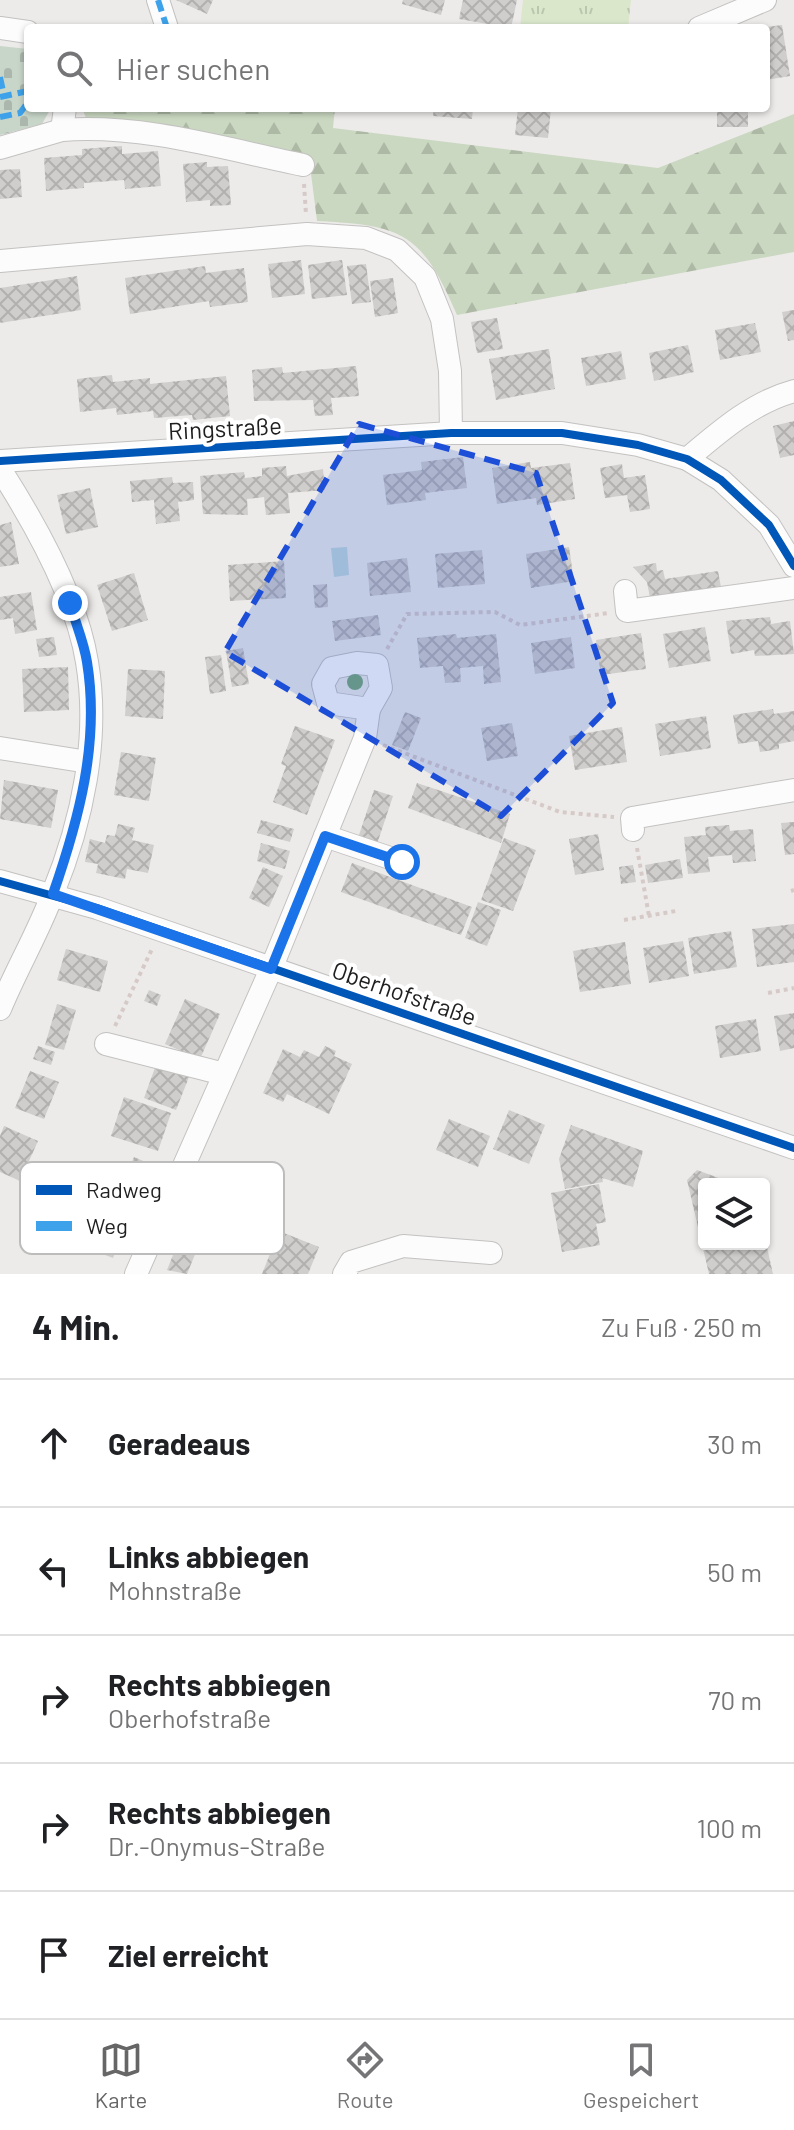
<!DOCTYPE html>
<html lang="de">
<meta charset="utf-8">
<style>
:root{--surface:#fff;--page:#f6f6f6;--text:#202124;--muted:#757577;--line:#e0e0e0;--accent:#676666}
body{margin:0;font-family:Barlow,sans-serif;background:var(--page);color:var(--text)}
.controls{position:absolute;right:24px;bottom:24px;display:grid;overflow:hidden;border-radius:8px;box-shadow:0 2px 6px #0004}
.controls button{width:72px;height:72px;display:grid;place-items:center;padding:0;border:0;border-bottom:2px solid var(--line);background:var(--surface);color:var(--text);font:40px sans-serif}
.stop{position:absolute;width:24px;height:24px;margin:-18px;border:6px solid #1a73e8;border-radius:50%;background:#fff}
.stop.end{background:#1a73e8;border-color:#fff;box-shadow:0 2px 8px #0008}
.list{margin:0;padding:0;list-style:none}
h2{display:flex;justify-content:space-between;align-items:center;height:104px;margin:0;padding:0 32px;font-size:34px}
h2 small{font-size:26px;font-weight:400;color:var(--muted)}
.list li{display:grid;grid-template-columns:52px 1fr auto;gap:24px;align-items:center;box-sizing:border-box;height:128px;padding:0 32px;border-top:2px solid var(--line)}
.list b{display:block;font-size:30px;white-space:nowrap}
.list p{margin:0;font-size:26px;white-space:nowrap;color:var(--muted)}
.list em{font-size:26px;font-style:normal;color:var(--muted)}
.icon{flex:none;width:44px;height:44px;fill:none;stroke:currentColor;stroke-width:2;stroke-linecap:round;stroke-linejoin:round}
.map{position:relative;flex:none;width:794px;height:1274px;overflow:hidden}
.search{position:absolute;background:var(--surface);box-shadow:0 2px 6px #0004;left:24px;right:24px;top:24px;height:88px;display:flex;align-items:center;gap:20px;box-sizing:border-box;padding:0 28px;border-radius:8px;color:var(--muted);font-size:30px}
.sheet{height:744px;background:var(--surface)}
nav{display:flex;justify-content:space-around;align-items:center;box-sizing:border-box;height:112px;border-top:2px solid var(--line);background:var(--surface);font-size:22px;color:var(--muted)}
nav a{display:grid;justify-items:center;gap:4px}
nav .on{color:var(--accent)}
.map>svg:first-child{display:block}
.grass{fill:url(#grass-tufts)}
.forest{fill:url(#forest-firs)}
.cemetery{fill:url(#cemetery-stones)}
.water{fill:#c0d7dc}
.building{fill:url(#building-cross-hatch)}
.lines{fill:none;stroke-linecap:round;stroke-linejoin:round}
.minor-casing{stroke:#c3c2c1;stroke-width:24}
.path{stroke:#d6cac8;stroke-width:4;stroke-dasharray:4 4;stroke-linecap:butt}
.minor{stroke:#fcfcfc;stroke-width:22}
.quiet{stroke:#3da2ea;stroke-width:6;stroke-dasharray:12 6;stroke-linecap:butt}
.cycleway-casing{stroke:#fff;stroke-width:13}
.cycleway{stroke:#0057b8;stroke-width:8}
.tree{fill:#78a879}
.route{stroke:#1a73e8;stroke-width:10}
.marked{fill:#1d4ed8;fill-opacity:0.2;stroke:#1d4ed8;stroke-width:6;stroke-dasharray:16 10;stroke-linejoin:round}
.labels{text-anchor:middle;stroke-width:8;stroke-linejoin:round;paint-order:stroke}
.street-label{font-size:24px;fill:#1f1f1f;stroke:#fff}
.key{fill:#fff;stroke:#bcbcbc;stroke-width:2}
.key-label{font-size:22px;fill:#1f1f1f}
</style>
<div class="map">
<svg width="794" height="1274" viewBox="0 0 794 1274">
<defs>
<pattern id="grass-tufts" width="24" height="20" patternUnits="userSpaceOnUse" patternTransform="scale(2)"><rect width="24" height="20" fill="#dae7cb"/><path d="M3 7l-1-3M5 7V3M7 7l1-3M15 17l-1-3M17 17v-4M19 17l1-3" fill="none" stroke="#bbc6ae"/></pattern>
<pattern id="forest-firs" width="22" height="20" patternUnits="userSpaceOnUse" patternTransform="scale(2)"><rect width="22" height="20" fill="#cad8c1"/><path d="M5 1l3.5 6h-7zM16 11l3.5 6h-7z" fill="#adb9a5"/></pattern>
<pattern id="cemetery-stones" width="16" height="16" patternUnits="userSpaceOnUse" patternTransform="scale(2)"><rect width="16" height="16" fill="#c8d6c9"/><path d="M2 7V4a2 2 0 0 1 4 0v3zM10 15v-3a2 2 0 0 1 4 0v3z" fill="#abb7ac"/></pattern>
<pattern id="building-cross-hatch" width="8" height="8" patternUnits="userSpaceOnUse" patternTransform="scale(2)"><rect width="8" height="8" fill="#d0cecc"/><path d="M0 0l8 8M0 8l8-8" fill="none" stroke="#b2b0af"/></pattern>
</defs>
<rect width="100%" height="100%" fill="#edebe9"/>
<polygon class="grass" points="523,0 631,0 628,28 520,28"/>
<path class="forest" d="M82,108H335L333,128L658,168L794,114V252L457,315C422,234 404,225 317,221L309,158L88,123Z"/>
<polygon class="cemetery" points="0,46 28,49 28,108 51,108 42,124 0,135"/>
<polygon class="water" points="347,547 349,575 334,577 331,548"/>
<g class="building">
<polygon points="176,0 213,0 207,14"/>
<polygon points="403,0 445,0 441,15 402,4"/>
<polygon points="463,0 517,0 511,28 459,19"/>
<polygon points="782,25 790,76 766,80 766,27"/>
<polygon points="434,108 473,108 472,119 433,116"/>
<polygon points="518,108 551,108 548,138 515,135"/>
<rect x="717" y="108" width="31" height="19"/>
<polygon points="122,146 122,154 158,151 161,186 125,189 124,180 84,183 84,188 46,191 44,158 82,155 82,149"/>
<polygon points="207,162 207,167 228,166 231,205 210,206 210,200 186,202 183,164"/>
<polygon points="20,169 22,197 0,199 0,170"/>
<polygon points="301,260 305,294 272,298 268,264"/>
<polygon points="342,260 347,295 312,299 308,265"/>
<polygon points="366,264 371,302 352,304 347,266"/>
<polygon points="205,266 206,273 244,268 248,302 210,307 209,301 130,314 125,278"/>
<polygon points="77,276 81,310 0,323 0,288"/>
<polygon points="393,278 398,313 375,317 370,281"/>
<polygon points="794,310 794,340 788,341 782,312"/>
<polygon points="497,318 503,349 477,353 471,322"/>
<polygon points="755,323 761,352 720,360 715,330"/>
<polygon points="688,345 694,372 654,381 649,353"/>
<polygon points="549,349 555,389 496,400 489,359"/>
<polygon points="621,351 626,379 586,386 581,358"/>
<polygon points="356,366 359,396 331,398 333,415 315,416 313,400 254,401 252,370 282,367 283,373"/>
<polygon points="112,375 113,382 150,378 150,384 226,376 230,416 193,420 192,415 154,418 153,411 117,415 116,408 80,412 77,379"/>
<polygon points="794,421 794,455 780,458 773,426"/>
<polygon points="463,457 467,488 425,493 426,500 387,505 383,475 422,470 421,462"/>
<polygon points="530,462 531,468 570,463 575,499 537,505 536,498 497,504 492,468"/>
<polygon points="622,464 624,478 645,475 650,509 630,512 627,495 605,498 600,468"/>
<polygon points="286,466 287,476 323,469 325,490 288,493 290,513 266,515 264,497 247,499 248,515 203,514 200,476 244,472 245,478 262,476 262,468"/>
<polygon points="172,477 173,483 193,482 194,500 178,502 180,521 156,524 154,500 132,502 130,481"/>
<polygon points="90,488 98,527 66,534 57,495"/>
<polygon points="11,522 19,564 0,567 0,525"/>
<polygon points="569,547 574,581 531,588 526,554"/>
<polygon points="482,550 485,584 438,588 435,554"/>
<polygon points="407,558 411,592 370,596 367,563"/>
<polygon points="284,561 286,598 230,601 228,565"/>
<polygon points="656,563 657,571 663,570 665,579 718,571 721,587 650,598 647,582 633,567"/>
<polygon points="134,573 148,620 112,631 97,585"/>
<polygon points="327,584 328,607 315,608 313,585"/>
<polygon points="31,592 37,630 15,634 13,618 0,620 0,597"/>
<polygon points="378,615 381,635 335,641 332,621"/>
<polygon points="770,617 771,624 790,621 794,654 755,656 754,650 731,654 726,621"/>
<polygon points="705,627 711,661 669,668 663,634"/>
<polygon points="641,633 646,669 601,675 596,640"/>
<polygon points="456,634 457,638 496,634 501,682 484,684 483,666 460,668 461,682 445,683 443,666 420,668 417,638"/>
<polygon points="54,637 57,655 39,657 36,639"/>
<polygon points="571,637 575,668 535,674 531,643"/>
<polygon points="243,648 249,684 232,687 226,651"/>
<polygon points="221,655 226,691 210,694 205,657"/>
<polygon points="68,667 69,710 24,712 22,669"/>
<polygon points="128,669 165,671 163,719 125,716"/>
<polygon points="773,709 774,714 794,711 794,741 779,744 779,749 760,752 758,741 738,744 733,715"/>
<polygon points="405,712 421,718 408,751 392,745"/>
<polygon points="706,716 711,748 660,756 655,724"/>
<polygon points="512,723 518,756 487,761 481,728"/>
<polygon points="295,726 335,740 307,815 273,802 286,766 281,764"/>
<polygon points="622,727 627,762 575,770 569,736"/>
<polygon points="121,752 156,758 149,801 114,795"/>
<polygon points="4,780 58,790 51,828 0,819"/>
<polygon points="417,783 510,814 501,843 408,808"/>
<polygon points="374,790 393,796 376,847 357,841"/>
<polygon points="261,820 294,829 290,842 257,833"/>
<polygon points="794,822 794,854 785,855 781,823"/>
<polygon points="118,824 135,828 132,840 154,845 148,873 127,869 125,879 96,873 98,864 85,862 90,839 105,843 107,835 115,836"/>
<polygon points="729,825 730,831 753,829 756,861 733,863 732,855 708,857 710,872 688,874 684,837 706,835 705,827"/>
<polygon points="598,834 604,870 575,875 569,839"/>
<polygon points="504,838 536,850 513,911 481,900"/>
<polygon points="261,843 290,851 285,869 257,861"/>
<polygon points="680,859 683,878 648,883 645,865"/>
<polygon points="352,863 472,907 461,935 341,892"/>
<polygon points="633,865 636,882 621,884 619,867"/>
<polygon points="263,867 283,876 269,907 249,898"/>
<polygon points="478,902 501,910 487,946 465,938"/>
<polygon points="794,924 794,962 757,967 752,929"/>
<polygon points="731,931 737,967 694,974 688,938"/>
<polygon points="683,941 689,976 649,983 643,948"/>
<polygon points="625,942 631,984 580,992 573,951"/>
<polygon points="66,949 108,961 100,992 57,980"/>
<polygon points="149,990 161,995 157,1006 144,1001"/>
<polygon points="185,999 220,1014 200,1059 165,1044"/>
<polygon points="57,1004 76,1010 64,1050 45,1045"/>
<polygon points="794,1013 794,1048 780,1051 774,1016"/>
<polygon points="756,1019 761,1051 720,1058 715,1026"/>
<polygon points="38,1046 55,1052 51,1065 33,1059"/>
<polygon points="325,1046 336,1051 334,1056 352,1064 329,1114 287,1094 283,1102 263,1093 283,1049 300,1057 304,1050 319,1057"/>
<polygon points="156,1065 189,1077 176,1110 144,1098"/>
<polygon points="30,1071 59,1082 44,1119 15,1108"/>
<polygon points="124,1097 171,1113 158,1151 111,1136"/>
<polygon points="509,1110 545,1125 529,1164 493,1149"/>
<polygon points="449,1119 490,1136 478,1167 436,1150"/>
<polygon points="571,1125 643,1151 633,1187 602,1178 603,1182 565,1189 559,1159"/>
<polygon points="4,1126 38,1141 20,1181 0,1172 0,1136"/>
<polygon points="134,1157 148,1163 131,1201 117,1194"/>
<polygon points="697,1170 735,1184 704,1184 704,1244 764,1244 765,1238 773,1274 709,1274 687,1180"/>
<polygon points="599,1184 606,1222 596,1224 600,1245 562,1252 551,1193"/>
<polygon points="96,1216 125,1227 113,1258 85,1247"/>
<polygon points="279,1231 319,1247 308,1274 262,1274"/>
<polygon points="177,1245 196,1252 187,1274 167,1270"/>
</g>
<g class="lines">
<g class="minor-casing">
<g id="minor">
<polyline points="158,0 167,28"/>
<polyline points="0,28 28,32"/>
<polyline points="699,28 765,0"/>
<path d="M62,130C143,124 225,149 303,165"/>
<polyline points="0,148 62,130 65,108"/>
<polyline points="0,261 307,234 366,238 397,250 425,277 442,319 450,371 451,433"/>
<path d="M687,459C719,432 753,402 794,391"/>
<polyline points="0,461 451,433 562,433 638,445 687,459 721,480 769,525 794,566"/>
<path d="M0,469C34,522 77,599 87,662C100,739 82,822 53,893C38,933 16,970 0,1009"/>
<polyline points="625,591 627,611 794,588"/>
<polygon points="357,663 377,665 381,688 369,709 328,703 323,684 332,668"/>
<polyline points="0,748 88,762"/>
<polyline points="633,830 632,818 794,790"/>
<polyline points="325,836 402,862"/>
<polyline points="0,881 97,908 794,1148"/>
<polyline points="106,1044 224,1074"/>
<polyline points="136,1274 271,969 365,738 369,709"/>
<polyline points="344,1274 351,1262 403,1246 491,1253"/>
</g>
</g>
<g class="path">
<polyline points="304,184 306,215"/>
<polyline points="387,649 407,614 495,612 520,625 609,613"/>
<polyline points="383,745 560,812 614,817"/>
<polyline points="637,848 649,916"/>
<polyline points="791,891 794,890"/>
<polyline points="624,920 676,911"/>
<polyline points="768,993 794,988"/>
<polyline points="115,1026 153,947"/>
</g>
<use href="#minor" class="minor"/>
<g class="quiet">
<polyline points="158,0 167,28"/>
<polyline points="0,77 4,96"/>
<polyline points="0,97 28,91"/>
<polyline points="0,117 20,113 28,102"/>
</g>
<g class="cycleway-casing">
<g id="cycleway">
<polyline points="0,461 451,433 562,433 638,445 687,459 721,480 769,525 794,566"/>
<polyline points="0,881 97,908 794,1148"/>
</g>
</g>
<use href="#cycleway" class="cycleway"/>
</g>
<circle class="tree" cx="355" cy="682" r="8"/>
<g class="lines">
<path class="route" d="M70,603C75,622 84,642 87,662C100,742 79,819 53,894L271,969L325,836L402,862"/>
</g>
<path class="marked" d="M359,424L536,473L613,703L501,816L225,652Z"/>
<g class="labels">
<g class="street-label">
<text transform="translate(225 429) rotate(-3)" y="8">Ringstraße</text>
<text transform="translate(404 994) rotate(19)" y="8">Oberhofstraße</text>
</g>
</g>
<rect x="20" y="1162" width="264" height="92" rx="12" class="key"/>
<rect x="36" y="1185" width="36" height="10" fill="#0057b8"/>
<rect x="36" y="1221" width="36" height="10" fill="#3da2ea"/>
<g class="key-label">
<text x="86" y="1198">Radweg</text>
<text x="86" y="1234">Weg</text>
</g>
</svg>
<div class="controls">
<button><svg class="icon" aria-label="layers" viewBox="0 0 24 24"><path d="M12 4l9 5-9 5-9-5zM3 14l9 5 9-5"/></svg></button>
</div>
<div class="stop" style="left:402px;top:862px"></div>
<div class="stop end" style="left:70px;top:603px"></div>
<div class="search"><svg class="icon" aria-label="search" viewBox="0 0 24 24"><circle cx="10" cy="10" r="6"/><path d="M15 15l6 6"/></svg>Hier suchen</div>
</div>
<section class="sheet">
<h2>4 Min.<small>Zu Fuß · 250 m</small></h2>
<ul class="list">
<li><svg class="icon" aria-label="ahead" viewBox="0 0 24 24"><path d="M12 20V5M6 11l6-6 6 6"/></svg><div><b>Geradeaus</b></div><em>30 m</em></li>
<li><svg class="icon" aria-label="left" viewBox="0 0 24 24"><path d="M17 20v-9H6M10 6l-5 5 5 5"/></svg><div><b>Links abbiegen</b><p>Mohnstraße</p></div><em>50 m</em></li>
<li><svg class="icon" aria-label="right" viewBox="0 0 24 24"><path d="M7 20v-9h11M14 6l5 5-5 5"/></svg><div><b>Rechts abbiegen</b><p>Oberhofstraße</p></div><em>70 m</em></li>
<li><svg class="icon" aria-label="right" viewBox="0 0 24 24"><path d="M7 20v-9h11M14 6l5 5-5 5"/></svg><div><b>Rechts abbiegen</b><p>Dr.-Onymus-Straße</p></div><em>100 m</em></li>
<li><svg class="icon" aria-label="arrive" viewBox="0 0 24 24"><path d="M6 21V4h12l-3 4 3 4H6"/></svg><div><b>Ziel erreicht</b></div></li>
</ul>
</section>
<nav>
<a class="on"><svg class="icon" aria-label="map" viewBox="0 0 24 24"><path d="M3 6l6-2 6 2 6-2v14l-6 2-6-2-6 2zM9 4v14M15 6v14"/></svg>Karte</a>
<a><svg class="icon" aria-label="directions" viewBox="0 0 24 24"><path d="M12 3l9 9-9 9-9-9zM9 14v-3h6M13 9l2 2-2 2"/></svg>Route</a>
<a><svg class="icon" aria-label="saved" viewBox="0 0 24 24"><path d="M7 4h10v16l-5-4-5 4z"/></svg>Gespeichert</a>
</nav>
